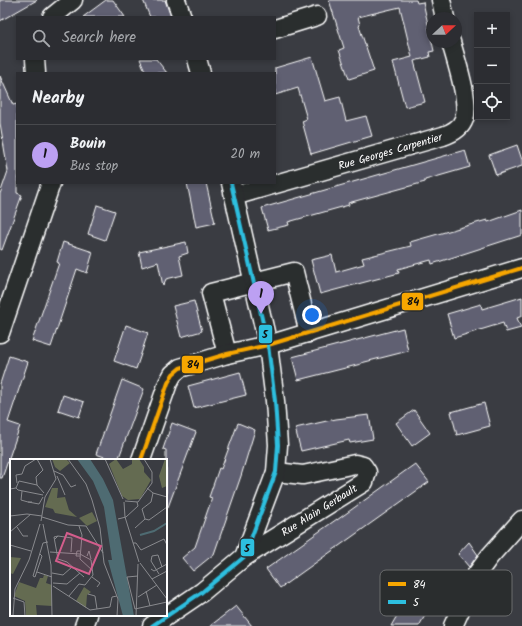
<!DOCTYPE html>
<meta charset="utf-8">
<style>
:root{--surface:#2c2d32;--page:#34353a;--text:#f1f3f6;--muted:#a6a8ac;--line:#48494d;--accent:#bca0f2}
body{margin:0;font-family:Kalam,sans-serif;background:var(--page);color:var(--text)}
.controls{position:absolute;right:12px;top:12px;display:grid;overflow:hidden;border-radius:0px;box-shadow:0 2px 6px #0003}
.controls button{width:36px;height:36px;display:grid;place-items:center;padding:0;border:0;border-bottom:1px solid var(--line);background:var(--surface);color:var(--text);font:20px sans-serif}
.compass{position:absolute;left:426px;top:12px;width:36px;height:36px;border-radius:50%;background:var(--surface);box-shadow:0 2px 6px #0003;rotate:68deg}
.you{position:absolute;left:312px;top:315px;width:14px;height:14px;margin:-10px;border:3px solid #fff;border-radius:50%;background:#1a73e8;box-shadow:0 0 0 6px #1a73e833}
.badge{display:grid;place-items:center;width:26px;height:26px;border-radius:50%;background:var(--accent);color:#111;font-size:13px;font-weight:700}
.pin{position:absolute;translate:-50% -33px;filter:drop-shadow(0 1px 2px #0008)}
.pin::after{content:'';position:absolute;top:21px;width:14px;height:12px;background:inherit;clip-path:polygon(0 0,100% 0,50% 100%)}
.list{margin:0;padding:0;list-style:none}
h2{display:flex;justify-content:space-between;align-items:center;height:52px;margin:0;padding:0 16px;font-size:17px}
h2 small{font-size:13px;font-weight:400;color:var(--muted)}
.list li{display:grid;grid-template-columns:26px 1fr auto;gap:12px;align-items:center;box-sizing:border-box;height:60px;padding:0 16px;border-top:1px solid var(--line)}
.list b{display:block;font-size:15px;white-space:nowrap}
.list p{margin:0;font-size:13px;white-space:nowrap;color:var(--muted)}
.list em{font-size:13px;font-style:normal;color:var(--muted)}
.icon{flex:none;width:22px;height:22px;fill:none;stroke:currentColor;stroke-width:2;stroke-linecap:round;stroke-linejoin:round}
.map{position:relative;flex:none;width:522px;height:626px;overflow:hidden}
.search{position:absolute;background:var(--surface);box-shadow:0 2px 6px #0003;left:16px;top:16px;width:260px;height:44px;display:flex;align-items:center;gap:10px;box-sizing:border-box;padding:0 14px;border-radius:0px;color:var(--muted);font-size:15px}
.panel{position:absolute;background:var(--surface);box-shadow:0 2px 6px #0003;left:16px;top:72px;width:260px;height:112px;border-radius:0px}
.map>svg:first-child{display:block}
.building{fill:#606072;stroke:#fff}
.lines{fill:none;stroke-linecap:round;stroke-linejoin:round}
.street-casing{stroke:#fff;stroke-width:21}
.street{stroke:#2a2d2e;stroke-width:18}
.bus-1-casing{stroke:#2a2d2e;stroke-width:7}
.bus-2-casing{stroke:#2a2d2e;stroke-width:7}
.bus-1{stroke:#f7a600;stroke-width:4}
.bus-2{stroke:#2dbfdf;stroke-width:4}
.labels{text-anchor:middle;stroke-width:3.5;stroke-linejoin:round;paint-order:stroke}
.street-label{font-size:11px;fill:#fff;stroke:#2a2d2e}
.inset-river{fill:none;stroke:#4e6b72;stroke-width:2}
.inset-road{fill:none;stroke:#898a8e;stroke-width:1}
.view{fill:#d45d8c;fill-opacity:0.15;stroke:#d45d8c;stroke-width:2}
.inset-edge{fill:none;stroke:#fff;stroke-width:2}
.key{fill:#2a2d2e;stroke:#6a6c6d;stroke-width:1}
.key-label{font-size:11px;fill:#fff}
.line-badge{stroke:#2a2d2e;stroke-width:1.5}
.pale-badge-label{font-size:11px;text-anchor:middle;font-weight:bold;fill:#111}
</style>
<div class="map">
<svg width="522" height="626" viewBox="0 0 522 626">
<rect width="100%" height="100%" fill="#3a3c42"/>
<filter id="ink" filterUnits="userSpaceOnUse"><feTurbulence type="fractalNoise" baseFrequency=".025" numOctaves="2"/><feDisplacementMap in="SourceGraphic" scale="8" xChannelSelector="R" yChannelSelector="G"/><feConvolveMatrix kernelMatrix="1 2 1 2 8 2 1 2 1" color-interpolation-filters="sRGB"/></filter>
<g filter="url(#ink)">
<g class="building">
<polygon points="0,0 37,0 0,21"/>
<polygon points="106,0 113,0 125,17 83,17"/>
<polygon points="143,0 165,0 171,17 150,17"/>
<polygon points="329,0 416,0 417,3 423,2 434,51 429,52 430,57 414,61 425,102 405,107 393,62 412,57 400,7 358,17 360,25 359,26 374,71 349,79 339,50 344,48"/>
<polygon points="312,57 325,101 340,97 346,121 366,116 372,136 311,154 302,121 307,119 298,88 275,95 275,68"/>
<polygon points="140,59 156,59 167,73 146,73"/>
<polygon points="0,76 13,105 17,104 17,193 22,195 2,250 0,249 0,194 8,171 0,123"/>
<polygon points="517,145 522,160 522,166 496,175 489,155"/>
<polygon points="465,150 470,167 425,180 425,182 348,203 349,205 288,222 289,225 268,230 262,208"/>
<polygon points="187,183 206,183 215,223 196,227"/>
<polygon points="97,205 115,211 105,240 88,234"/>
<polygon points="522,210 522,235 432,264 431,260 398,269 399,273 320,294 311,260 332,255 336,272 364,264 362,258 411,246 410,242 487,220 488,222"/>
<polygon points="63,242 93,252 87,273 77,269 51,347 32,341 59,263 57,262"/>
<polygon points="186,242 188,253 179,256 183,275 166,279 163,286 158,262 142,267 139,252"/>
<polygon points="522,297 522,316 517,318 521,328 506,332 503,323 454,338 447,314 481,304 482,309"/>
<polygon points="194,301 202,331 181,337 173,306"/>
<polygon points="126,325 148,333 136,369 114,361"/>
<polygon points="403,328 408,351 361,363 361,364 298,380 292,357"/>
<polygon points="9,356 28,362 8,422 20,426 2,478 0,478 0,384"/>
<polygon points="240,372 246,395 194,408 188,386"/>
<polygon points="122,380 144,389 118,460 113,460 96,454"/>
<polygon points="63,395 84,402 79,417 58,410"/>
<polygon points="484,403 490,426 457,435 451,412"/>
<polygon points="414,410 430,433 412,446 396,423"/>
<polygon points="369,415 373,439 350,443 349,440 301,451 295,428 336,419"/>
<polygon points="172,423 196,432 168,507 166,507 166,450 163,449"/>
<polygon points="238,423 255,430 241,476 214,554 193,571 182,558 195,547 212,498 209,497 219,468 221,469"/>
<polygon points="415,464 429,482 280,588 266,569 337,519 337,520"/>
<polygon points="469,542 478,555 469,567 458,554"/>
<polygon points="406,600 427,612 419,626 391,626"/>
<polygon points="236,606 252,626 210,626"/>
</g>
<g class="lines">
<g class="street-casing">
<g id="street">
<polyline points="176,0 182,17"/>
<polyline points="441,0 445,18"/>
<polyline points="52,17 73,0"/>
<polyline points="275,29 317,16"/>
<polyline points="35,59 36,73"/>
<polyline points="197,59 201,73"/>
<path d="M234,196L443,136C452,133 461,128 464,119C470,101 456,61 451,42"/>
<polyline points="0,333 51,183"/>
<polyline points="227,354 211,293 294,272 309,333"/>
<polyline points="141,460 168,383 173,374 180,368 227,354 268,345 522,268"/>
<polyline points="244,557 364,482 367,472 363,466 355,464 303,475 276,472"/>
<polyline points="84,626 88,615"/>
<polyline points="152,626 202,592 244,557 276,472 278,445 275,401 268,345 231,183"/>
<polyline points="453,626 476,575 490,556 522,520"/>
</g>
</g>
<use href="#street" class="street"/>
<g class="bus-1-casing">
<polyline id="bus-1" points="141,460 168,383 173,374 180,368 227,354 268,345 522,268"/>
</g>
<g class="bus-2-casing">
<polyline id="bus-2" points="152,626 202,592 244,557 276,472 278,445 275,401 268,345 231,183"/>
</g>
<use href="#bus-1" class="bus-1"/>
<use href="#bus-2" class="bus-2"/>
</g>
</g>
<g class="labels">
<g class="street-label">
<text transform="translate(390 151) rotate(-16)" y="4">Rue Georges Carpentier</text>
<text transform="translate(319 510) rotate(-32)" y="4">Rue Alain Gerbault</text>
</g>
</g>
<g transform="translate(10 459)">
<rect width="157" height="157" fill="#3a3c42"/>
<path d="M42,0H56L60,4L50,12L45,8ZM106,0L113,10L122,5V0H129L134,8V13L141,21L130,40L118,41L112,37L99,5ZM155,0H157V27L152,29L149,17ZM42,29H48L47,39L55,38L59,51L67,58L45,54L43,50L35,48ZM82,53L87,62L77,67L69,59ZM0,98L11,99L3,115L0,114ZM34,116L38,117L36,124L42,126V147L26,146L27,157H16L15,142L4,137L9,123L26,129L30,119H33ZM74,128L81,133L77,136L76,149L66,142Z" fill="#646b51"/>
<path d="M67,0H80L93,20L103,41L124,157H113L98,101H102L94,48L83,22Z" fill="#4e6b72"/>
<path class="inset-river" d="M130,76L144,72L157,64"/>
<path class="inset-road" d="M27,0L33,11L26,18L27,26M58,0L76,25L82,41L90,69L94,104L108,140L107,157M95,0L113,40M44,12L53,16L61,28L66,26M47,17L55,36M7,24L6,16L12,15L15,7L26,0M6,29L8,31L33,36M137,29L143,34L157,38M0,30L6,29L9,22L27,26L34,34M12,32L11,41L18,43M143,34L141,43L132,50L135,60L139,61L157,48M115,42L128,43L142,24V13L134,0M22,43H18L29,45L33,38M114,43L115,58L129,103M0,57L17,55L32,57M32,58L58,66L76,67L93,94M108,60L116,58L128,47L127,43M31,62L35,38L46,20L40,0M33,65L41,106L42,157M69,67L72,76L70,100L83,112M7,68L13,77H18M125,69L135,60M0,73L21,55M48,77L62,79L61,93M45,80L48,77L44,78L48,100L57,103L74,118M123,84H126L131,91L154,80L157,86M0,86L21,92M40,93L70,95L81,101L83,116L75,126L69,125L59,137M30,95L32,97L25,118L23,117L33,84L38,83M70,97H66L67,92H70M77,97L79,92L81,100M130,104L157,140M141,110L144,112L157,105M27,113L42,118M42,114L53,116L62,108M149,115L141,102L142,97L148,96L152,108M128,117L117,118L125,150L157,143M82,118L90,124L87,128M142,120L157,112M43,124L57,125L70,114M43,127L80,151L100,148L102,138L107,137M136,132L140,147M78,135L85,137L87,150M128,138L147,126M3,139L14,143L15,157M3,157L5,130L19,101L30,65M126,157L128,105"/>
<path class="view" d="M57,74L91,87L79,115L46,102Z"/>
<rect width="157" height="157" class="inset-edge"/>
</g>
<rect x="380" y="570" width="132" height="46" rx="6" class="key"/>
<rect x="388" y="582" width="18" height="4" fill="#f7a600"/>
<rect x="388" y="600" width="18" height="4" fill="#2dbfdf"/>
<g class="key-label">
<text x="413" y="588">84</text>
<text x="413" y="606">5</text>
</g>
<g class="line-badge">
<rect x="401" y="292" width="23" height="19" rx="4" fill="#f7a600"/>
<rect x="258" y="324" width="15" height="20" rx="4" fill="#2dbfdf"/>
<rect x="181" y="355" width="23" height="19" rx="4" fill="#f7a600"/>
<rect x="240" y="538" width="15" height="19" rx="4" fill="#2dbfdf"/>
</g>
<g class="pale-badge-label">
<text x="413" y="305">84</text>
<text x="265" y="338">5</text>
<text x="193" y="368">84</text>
<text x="247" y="552">5</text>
</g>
</svg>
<div class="controls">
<button>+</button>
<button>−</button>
<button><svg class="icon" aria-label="locate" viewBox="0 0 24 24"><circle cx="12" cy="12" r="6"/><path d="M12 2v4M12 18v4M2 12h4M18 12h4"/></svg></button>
</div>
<svg class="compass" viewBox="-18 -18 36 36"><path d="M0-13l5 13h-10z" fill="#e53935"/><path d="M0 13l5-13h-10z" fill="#a6a8ac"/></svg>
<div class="you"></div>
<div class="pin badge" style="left:261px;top:314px">1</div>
<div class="search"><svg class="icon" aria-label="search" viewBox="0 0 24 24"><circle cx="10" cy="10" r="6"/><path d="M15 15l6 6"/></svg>Search here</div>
<section class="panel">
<h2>Nearby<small></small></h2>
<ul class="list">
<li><span class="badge">1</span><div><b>Bouin</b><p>Bus stop</p></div><em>20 m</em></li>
</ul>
</section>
</div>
